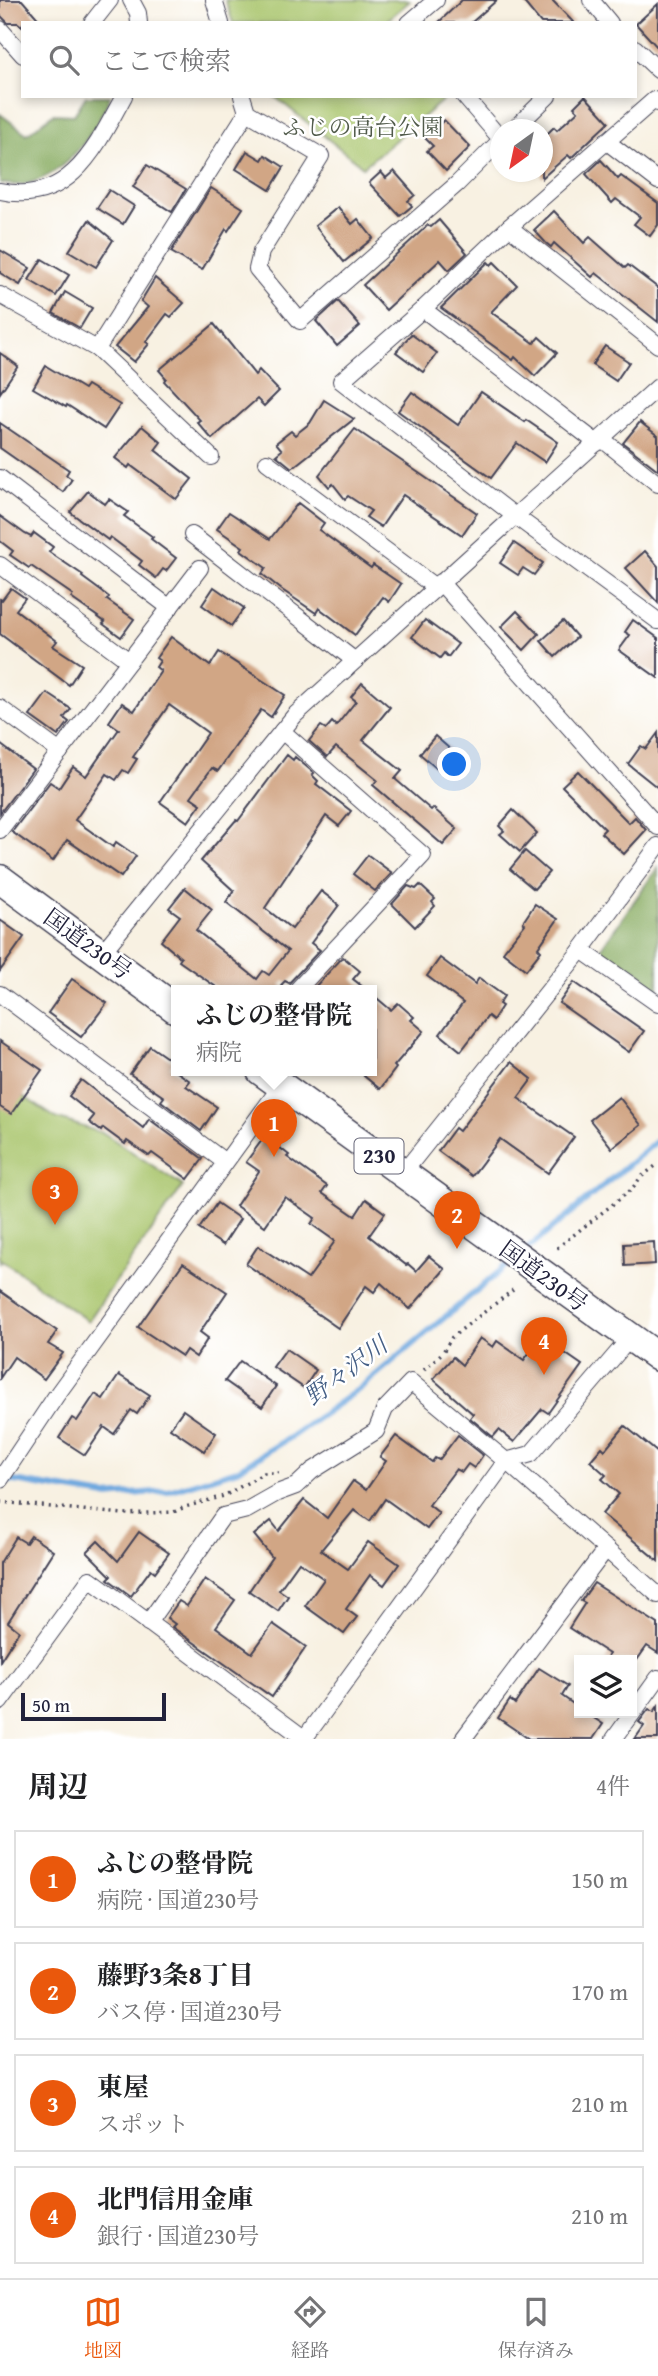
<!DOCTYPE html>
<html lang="ja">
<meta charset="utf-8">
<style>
:root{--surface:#fff;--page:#f2f2f2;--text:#202124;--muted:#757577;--line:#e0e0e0;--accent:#ea580c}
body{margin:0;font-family:"Gentium Book Plus","Noto Serif JP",serif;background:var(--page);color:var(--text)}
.controls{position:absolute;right:21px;bottom:21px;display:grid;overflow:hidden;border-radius:0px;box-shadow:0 4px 10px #0003}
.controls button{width:63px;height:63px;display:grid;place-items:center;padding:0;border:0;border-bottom:2px solid var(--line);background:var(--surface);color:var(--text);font:35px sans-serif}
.compass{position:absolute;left:490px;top:119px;width:63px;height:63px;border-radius:50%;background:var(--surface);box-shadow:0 4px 10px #0003;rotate:213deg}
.scale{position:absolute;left:21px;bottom:18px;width:145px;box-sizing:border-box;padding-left:7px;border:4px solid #22223b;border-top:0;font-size:19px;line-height:24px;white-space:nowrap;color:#22223b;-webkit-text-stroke:5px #fff;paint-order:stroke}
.you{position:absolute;left:455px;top:765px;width:24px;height:24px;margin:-18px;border:5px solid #fff;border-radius:50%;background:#1a73e8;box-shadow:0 0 0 10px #1a73e833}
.badge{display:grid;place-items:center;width:46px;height:46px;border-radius:50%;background:var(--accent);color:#fff;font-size:23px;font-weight:700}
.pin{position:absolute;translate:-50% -58px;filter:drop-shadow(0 2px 4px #0008)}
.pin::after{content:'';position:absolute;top:37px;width:24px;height:21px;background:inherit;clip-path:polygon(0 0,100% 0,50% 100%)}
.popup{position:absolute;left:171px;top:985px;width:206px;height:91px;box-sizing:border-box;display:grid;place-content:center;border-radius:0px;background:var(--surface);filter:drop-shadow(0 2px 5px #0005);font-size:23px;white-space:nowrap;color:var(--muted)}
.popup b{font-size:26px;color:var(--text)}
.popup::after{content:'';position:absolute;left:50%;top:100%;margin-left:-14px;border:14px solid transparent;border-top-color:var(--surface)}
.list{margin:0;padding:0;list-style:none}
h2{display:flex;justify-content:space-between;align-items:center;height:91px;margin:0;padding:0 28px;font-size:30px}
h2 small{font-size:23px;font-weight:400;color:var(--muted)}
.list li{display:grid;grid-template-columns:46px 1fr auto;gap:21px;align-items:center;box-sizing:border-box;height:98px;margin:0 14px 14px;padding:0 14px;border:2px solid var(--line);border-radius:0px}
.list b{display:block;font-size:26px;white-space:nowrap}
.list p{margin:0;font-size:23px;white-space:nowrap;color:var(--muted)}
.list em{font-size:23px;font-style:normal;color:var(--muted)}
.icon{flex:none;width:38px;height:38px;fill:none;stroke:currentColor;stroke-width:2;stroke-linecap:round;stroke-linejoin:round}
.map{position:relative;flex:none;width:658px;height:1739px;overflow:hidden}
.search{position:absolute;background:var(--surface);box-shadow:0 4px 10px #0003;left:21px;right:21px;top:21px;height:77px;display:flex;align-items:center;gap:18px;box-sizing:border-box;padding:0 24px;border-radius:0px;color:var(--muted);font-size:26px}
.sheet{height:539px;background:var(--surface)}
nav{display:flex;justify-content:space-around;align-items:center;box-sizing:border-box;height:98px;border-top:2px solid var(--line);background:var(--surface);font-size:19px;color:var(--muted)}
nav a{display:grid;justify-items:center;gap:4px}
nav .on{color:var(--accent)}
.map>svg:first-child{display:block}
.green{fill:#a8c46a;stroke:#657352;stroke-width:2}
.forest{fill:#86aa5e;stroke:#54664c;stroke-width:2}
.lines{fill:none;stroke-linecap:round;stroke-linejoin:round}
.stream{stroke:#70a9df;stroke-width:6}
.building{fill:#d1a685}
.minor-casing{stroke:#424154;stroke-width:18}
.trunk-casing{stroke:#424154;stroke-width:31}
.path{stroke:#424154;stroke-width:3.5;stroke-dasharray:2 5;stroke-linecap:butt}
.minor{stroke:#fff;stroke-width:16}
.trunk{stroke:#fff;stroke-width:28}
.labels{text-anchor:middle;stroke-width:5;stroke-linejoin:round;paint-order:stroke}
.shield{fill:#fff;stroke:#646476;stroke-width:2}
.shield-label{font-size:21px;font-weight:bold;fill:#22223b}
.park-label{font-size:23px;fill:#515b4b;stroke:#fff}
.street-label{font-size:23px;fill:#22223b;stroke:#fff}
.water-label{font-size:24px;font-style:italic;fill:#455f85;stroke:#fff}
</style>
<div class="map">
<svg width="658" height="1739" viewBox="0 0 658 1739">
<rect width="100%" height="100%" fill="#fff"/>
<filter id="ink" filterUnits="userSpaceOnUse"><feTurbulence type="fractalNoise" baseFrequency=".0143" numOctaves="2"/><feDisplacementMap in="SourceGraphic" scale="14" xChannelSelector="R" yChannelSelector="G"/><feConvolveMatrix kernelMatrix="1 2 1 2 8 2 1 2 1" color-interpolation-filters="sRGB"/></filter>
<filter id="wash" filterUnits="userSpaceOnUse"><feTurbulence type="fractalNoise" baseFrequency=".00686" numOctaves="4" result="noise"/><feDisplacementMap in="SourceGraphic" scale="28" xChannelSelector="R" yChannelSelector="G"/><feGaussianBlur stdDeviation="1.57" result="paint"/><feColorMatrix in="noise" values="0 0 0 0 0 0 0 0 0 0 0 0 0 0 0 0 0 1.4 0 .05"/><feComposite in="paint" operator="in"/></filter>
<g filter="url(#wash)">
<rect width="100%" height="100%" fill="#f8f1e2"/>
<g class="green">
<polygon points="225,0 409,0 410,1 384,23 233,23"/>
<polygon points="274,96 440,96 443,100 363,167"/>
<polygon points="0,1081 56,1118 105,1134 183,1186 88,1321 2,1260 0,1262"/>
</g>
<g class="forest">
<path d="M86,96H110C93,139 52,195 0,183V114L27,134L53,114L74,115Z"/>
<polygon points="658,867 658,990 637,971 600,950"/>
</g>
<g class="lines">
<g class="stream">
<polyline points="525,1251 658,1140"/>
<polyline points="2,1479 106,1496 168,1491 237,1470 292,1436 359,1389 511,1262"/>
</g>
</g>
<g id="blocks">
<g class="building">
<polygon points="0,0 22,0 42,23 23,23 22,26 18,23 8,23 0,15"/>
<polygon points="462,0 497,0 471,23 438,23"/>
<polygon points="522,0 552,0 574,23 541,23"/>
<polygon points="658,4 658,48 636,24"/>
<polygon points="585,96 609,122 571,158 568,155 542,178 542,139 554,127 557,130 578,111 574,107"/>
<polygon points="444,120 470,147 446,171 427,151 433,146 425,138"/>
<polygon points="247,151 262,160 265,155 284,167 270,190 236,169"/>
<polygon points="601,160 618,179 621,176 658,203 658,225 650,236 634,224 640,217 616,199 612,203 586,174"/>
<polygon points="147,165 186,189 172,212 133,187"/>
<polygon points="394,171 415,195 408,201 412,206 400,216 369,183 381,172 386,178"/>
<polygon points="211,188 243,208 228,231 226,229 202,270 171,252"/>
<polygon points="109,190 134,206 123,224 97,208"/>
<polygon points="338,207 352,224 358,219 373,238 344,262 315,226"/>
<polygon points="554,211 584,243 590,237 625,268 628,265 658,288 658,322 596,273 592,277 554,243 551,247 546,243 534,230"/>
<polygon points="89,220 113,240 96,267 69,251"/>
<polygon points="439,220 467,253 449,270 440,260 386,310 363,285 428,225 431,227"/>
<polygon points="0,250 30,268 20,285 0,273"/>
<polygon points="42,259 69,275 56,296 29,280"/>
<polygon points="488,262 491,265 494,262 517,285 491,312 534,343 539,337 557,353 535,376 515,357 513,360 441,308"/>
<polygon points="155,278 184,303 171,317 167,314 146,342 149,344 134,362 115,347 148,307 141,301"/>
<polygon points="65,292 92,308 80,328 53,313"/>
<polygon points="338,301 360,326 337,346 316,321"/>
<polygon points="214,324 255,375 259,370 279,391 264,406 257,399 212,439 197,422 200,420 164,381 166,378 159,370"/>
<polygon points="411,334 437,353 423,372 396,352"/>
<polygon points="605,346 629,362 616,381 592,365"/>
<polygon points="0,353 18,366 0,393"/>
<polygon points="46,366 84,389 87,385 120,405 104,429 67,405 66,407 33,388"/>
<polygon points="412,392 458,425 481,392 525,422 526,420 558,442 545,462 517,443 491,478 398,411"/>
<polygon points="324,400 354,419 292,468 276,455 282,450 276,443 291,431 295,435 310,423"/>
<polygon points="640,422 658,436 658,470 623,443"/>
<polygon points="0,423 69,470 66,475 72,479 63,492 0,448"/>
<polygon points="142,426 161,442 155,450 192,479 176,499 130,465 128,468 115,458"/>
<polygon points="355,429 477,513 462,535 403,495 381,527 366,517 371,511 348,496 345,499 333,484 329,487 319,475"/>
<polygon points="88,491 105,504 109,499 128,512 124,516 153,537 151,539 176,558 166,571 163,569 156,578 139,565 142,561 110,537 108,540 70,512"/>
<polygon points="298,503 324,523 319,530 371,568 373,565 401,584 389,602 383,597 355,635 319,608 316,613 282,590 262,574 266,568 241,550 243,547 217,529 229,512 270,539"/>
<polygon points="0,516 25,534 31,537 34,533 53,547 49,552 83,575 82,577 109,597 107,600 134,619 121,637 103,624 105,622 71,598 73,595 31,566 29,568 10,555 13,551 0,541"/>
<polygon points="514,543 543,563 534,575 523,568 518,575 500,563"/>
<polygon points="645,551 658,566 658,603 626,568"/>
<polygon points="214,587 244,608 231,626 202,605"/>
<polygon points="11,588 25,598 16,610 57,641 53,646 82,665 69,685 0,634 0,599 2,600"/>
<polygon points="517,611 539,634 524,650 501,627"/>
<polygon points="425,620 458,644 448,657 444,653 440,658 412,637"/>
<polygon points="633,620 658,638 658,678 619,650 630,635 625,632"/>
<polygon points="563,621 577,637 555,657 541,641"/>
<polygon points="171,637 210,666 219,652 285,695 271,717 261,710 218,771 212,768 191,797 201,804 188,822 160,802 208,733 169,705 133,757 137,759 128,773 123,770 116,780 107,774 75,820 113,847 116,842 136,856 121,877 67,840 53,861 12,832 50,782 59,788 73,767 86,776 119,729 109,722 122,703 134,711 161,671 156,667 160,661 156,658"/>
<polygon points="362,683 390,707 363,740 402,771 395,779 431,810 433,808 457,829 443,845 373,785 377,780 336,747 327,757 309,741 321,726 326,729 332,722 336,726 356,701 351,697"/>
<polygon points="47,693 71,709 64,718 69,722 58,736 30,716"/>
<polygon points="658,733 658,788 628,764 641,746 646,749"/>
<polygon points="435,736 458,756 443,774 420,754"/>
<polygon points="0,744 33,769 0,813"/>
<polygon points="287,755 293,760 295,757 314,773 312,775 318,781 316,784 351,811 339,826 326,816 265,908 292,929 321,891 339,905 311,943 320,950 289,983 285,981 281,985 286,991 222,991 179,961 181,958 161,941 180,916 169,908 185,888 212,910 196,930 257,979 263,971 269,975 288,951 226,902 234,891 201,861 236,820 238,821"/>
<polygon points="578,771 629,823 635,817 646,830 624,854 601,833 605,829 562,786"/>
<polygon points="513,810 537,833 520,852 500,834 504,831 499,826"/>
<polygon points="525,851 549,872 534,889 510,869"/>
<polygon points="368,855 392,873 375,891 353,874"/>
<polygon points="420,885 435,899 432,902 435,906 415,927 392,904 408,886 416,889"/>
<polygon points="535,904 558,919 538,948 541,951 526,970 503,952 525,924 523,922"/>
<polygon points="0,920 24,937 0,971"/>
<polygon points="343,957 360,971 353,979 368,991 311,991"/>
<polygon points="440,958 475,984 479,978 504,996 499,1004 502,1006 493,1020 488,1016 461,1051 440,1034 463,1003 427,976"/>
<polygon points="72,979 107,1003 81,1037 48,1013"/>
<polygon points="574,982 644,1031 629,1052 559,1003"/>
<polygon points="372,994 391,1010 398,1003 414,1017 411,1020 424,1031 394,1066 396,1068 380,1089 364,1076 368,1071 372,1071"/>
<polygon points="0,1041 42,1070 11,1114 0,1107"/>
<polygon points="150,1046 173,1062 170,1067 190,1081 186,1086 217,1107 201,1131 161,1101 164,1097 130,1074"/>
<polygon points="511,1062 532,1079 518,1098 574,1137 548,1173 500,1139 472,1176 438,1151 455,1128 459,1131"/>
<polygon points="81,1080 143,1128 149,1119 203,1159 188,1179 152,1153 149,1156 127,1141 125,1144 103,1128 101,1131 89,1122 94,1116 69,1096"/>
<polygon points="619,1097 641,1125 612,1148 590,1120"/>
<polygon points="265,1136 289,1155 287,1157 327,1186 322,1193 355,1216 366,1199 385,1213 369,1236 406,1265 408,1264 416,1271 429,1256 445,1269 410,1309 381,1283 374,1292 366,1286 338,1328 246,1264 258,1246 308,1279 335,1241 311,1224 315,1218 285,1197 265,1226 236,1206 259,1171 246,1162"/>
<polygon points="217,1203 240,1219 223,1245 199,1229"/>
<polygon points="654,1242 655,1264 625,1266 624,1244"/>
<polygon points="183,1263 227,1292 200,1332 208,1338 196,1357 186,1350 182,1356 138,1327"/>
<polygon points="0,1291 57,1331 48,1344 63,1353 44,1379 14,1357 0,1378"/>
<polygon points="480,1338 493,1347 497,1341 524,1360 532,1349 537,1352 546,1340 582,1365 548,1413 542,1409 514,1442 499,1430 493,1437 470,1418 473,1414 433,1379 453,1357 462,1365"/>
<polygon points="286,1349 316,1370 304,1388 273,1367"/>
<polygon points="240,1361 276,1386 262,1407 225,1381"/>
<polygon points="119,1375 150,1395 137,1414 131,1410 114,1434 104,1427 85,1455 59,1438 72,1418 77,1421 95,1394 103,1399"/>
<polygon points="183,1410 216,1433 204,1451 170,1428"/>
<polygon points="625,1426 658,1453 658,1561 602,1514 619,1494 602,1479 606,1475 590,1461 602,1447 605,1450"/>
<polygon points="458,1435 483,1455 474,1468 468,1464 462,1472 456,1469 429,1505 439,1513 427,1529 385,1499 370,1521 354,1510 321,1550 348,1569 368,1542 399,1564 384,1585 370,1575 346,1609 357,1617 344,1634 305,1606 324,1579 299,1562 279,1590 288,1596 278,1611 249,1591 272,1557 254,1535 271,1521 279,1531 304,1500 327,1518 353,1481 366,1490 386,1461 380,1457 396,1436 432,1462 435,1458 439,1460"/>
<polygon points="139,1532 169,1553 155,1572 151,1569 131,1596 108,1579 111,1576 87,1552 98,1541 118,1561"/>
<polygon points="31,1536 53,1551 8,1622 19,1631 0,1661 0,1563 16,1537 26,1543"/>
<polygon points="205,1579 235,1600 216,1627 252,1653 273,1624 306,1647 272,1697 172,1627 175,1624 167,1618 179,1601 187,1606"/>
<polygon points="594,1583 658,1624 658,1653 647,1646 637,1660 605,1660 609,1654 569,1628 585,1603 581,1601"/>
<polygon points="539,1668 568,1686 562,1696 579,1708 579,1713 586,1713 603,1724 593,1739 529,1739 498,1718 510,1700 515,1704"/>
<polygon points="658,1706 658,1739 635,1739 644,1726 639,1722 649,1709 654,1712"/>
</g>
</g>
</g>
<g filter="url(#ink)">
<use href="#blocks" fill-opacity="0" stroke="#424154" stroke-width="2"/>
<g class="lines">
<g class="minor-casing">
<g id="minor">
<polyline points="131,0 138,13 139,23"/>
<polyline points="214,0 221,23"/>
<polyline points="591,0 610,23"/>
<polyline points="92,23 110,0"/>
<polyline points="409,23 436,0"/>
<polyline points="0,29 23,55"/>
<polyline points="635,48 658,70"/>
<polyline points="242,96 247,112 321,156 261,252 257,269 300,321 457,184 500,141"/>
<polyline points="464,96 500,138"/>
<polyline points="658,103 654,100 509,227 423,309 341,381 515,516 658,621"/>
<polyline points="513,130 548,96"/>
<polyline points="606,141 658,181"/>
<path d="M0,191C70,206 96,147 124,96"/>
<polyline points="509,227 658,345"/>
<polyline points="0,295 97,349 211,457"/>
<polyline points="423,309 597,443"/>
<polyline points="97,349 247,112"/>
<polyline points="602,439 658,484"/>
<polyline points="267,462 435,587"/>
<polyline points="0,478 170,608"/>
<polyline points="192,535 354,660"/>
<polyline points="0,565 129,661"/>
<polyline points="440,582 658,827"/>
<polyline points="0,708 60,752"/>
<polyline points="282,731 423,855 296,991"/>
<polyline points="0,830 200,568"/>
<polyline points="581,950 658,1004"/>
<polyline points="101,954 295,715 658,387"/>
<polyline points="0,994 225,1162"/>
<polyline points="403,1173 581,950 658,846"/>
<polyline points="0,1480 56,1396 281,1086"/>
<polyline points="148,1623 223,1516 247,1510 277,1493 296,1486 312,1471 376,1431 385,1409 411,1382 506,1461 658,1595"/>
<polyline points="0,1702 90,1579 305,1739"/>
<polyline points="304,1739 506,1461 531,1454 630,1338"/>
<polyline points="463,1739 606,1549"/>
<polyline points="614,1739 658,1678"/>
</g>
</g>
<g class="trunk-casing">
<g id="trunk">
<polyline points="0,879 176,1009"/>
<polyline points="261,1071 658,1357"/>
</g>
</g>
<g class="path">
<polyline points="557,1248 631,1190 641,1177 658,1164"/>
<polyline points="424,1370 443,1352 452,1337 513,1290"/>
<polyline points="0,1502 123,1514 174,1512 185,1507 224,1496 264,1473 279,1473"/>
</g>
<use href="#minor" class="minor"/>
<use href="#trunk" class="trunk"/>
</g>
</g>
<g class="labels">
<rect class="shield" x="354.5" y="1138.5" width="49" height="35" rx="5"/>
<g class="shield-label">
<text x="379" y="1163">230</text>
</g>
<g class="park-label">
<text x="363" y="135">ふじの高台公園</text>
</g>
<g class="street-label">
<text transform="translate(88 944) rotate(36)" y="8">国道230号</text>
<text transform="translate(544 1276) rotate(36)" y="8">国道230号</text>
</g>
<g class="water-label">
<text transform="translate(346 1371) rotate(-37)" y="8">野々沢川</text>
</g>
</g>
</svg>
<div class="controls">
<button><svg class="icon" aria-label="layers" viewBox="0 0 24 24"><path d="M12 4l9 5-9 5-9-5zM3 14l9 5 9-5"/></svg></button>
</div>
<svg class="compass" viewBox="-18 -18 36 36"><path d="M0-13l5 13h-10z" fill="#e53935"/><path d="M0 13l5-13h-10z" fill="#757577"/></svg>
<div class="scale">50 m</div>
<div class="you"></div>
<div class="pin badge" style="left:274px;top:1157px">1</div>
<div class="popup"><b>ふじの整骨院</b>病院</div>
<div class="pin badge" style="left:457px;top:1249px">2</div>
<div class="pin badge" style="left:55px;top:1225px">3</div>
<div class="pin badge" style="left:544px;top:1375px">4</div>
<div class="search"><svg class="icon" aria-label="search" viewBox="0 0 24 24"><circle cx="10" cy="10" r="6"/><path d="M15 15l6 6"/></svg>ここで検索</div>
</div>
<section class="sheet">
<h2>周辺<small>4件</small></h2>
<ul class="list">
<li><span class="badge">1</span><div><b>ふじの整骨院</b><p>病院 · 国道230号</p></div><em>150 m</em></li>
<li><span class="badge">2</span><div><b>藤野3条8丁目</b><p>バス停 · 国道230号</p></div><em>170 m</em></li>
<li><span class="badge">3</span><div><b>東屋</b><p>スポット</p></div><em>210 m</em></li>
<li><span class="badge">4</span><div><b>北門信用金庫</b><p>銀行 · 国道230号</p></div><em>210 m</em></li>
</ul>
</section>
<nav>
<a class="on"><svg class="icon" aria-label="map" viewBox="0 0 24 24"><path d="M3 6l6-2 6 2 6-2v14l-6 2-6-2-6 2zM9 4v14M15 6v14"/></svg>地図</a>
<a><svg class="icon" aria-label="directions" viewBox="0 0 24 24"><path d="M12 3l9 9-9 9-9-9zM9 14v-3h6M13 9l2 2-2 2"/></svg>経路</a>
<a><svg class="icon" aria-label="saved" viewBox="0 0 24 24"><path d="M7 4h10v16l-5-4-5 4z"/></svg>保存済み</a>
</nav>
